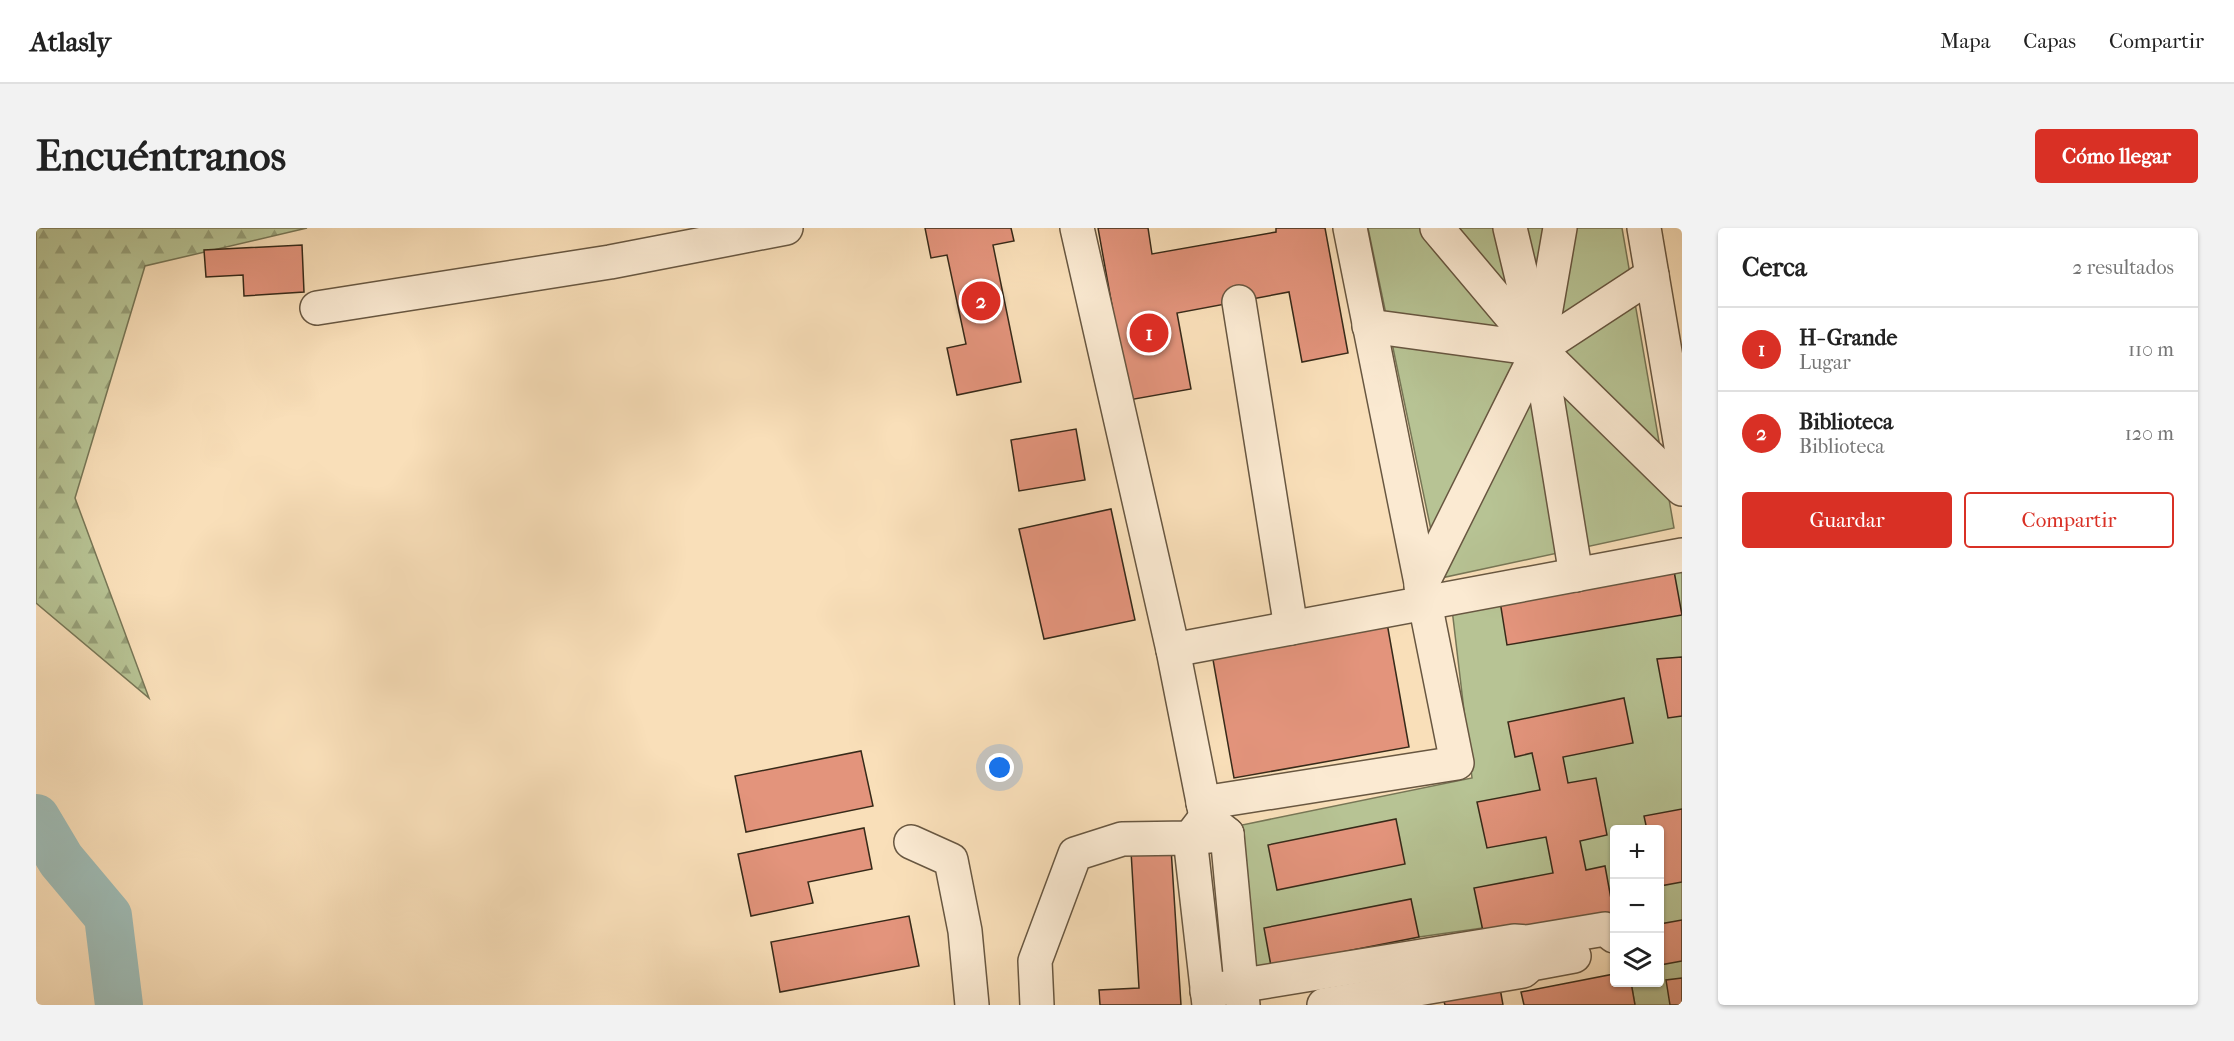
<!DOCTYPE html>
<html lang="es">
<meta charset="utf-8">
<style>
:root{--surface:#fff;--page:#f2f2f2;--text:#222;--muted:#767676;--line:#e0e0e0;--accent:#d93025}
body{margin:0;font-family:"IM FELL French Canon",serif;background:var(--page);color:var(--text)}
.controls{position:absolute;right:18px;bottom:18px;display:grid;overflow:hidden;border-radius:6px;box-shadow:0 2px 4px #0004}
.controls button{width:54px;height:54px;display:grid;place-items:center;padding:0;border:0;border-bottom:2px solid var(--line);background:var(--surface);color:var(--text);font:30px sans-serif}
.you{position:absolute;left:964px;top:540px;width:21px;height:21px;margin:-15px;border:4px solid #fff;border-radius:50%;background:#1a73e8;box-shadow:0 0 0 9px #1a73e833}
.badge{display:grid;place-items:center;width:39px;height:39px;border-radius:50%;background:var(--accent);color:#fff;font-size:20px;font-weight:700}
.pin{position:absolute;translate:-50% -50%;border:3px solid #fff;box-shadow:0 2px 6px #0006}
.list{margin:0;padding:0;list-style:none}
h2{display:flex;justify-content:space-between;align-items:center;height:78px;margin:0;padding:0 24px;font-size:26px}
h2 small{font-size:20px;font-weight:400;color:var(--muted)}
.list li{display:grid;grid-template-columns:39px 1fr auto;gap:18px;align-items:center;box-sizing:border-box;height:84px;padding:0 24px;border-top:2px solid var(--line)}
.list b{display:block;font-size:22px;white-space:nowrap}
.list p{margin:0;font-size:20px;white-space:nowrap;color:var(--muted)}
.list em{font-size:20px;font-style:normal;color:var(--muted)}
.actions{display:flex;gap:12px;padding:18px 24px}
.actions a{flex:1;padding:14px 0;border:2px solid var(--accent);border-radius:6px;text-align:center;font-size:21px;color:var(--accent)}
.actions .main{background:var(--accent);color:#fff}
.icon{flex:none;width:33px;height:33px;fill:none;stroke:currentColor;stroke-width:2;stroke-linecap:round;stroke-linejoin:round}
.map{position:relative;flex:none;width:1646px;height:777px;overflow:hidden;border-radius:6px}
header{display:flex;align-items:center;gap:36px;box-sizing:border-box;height:84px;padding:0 30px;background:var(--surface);border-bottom:2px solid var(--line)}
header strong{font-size:28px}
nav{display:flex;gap:33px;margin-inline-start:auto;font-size:21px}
.intro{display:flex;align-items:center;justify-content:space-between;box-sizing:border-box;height:144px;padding:0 36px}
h1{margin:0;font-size:42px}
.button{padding:15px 27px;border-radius:6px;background:var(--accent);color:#fff;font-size:21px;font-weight:700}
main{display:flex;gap:36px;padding:0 36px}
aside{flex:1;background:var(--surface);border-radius:6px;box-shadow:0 2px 4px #0004}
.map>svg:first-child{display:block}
.green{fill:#b7c394;stroke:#777656;stroke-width:1.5}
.forest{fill:url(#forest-firs);stroke:#777656;stroke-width:1.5}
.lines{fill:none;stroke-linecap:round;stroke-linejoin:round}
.river{stroke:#9fbcb6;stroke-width:48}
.building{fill:#e3947c;stroke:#372a19;stroke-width:1.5}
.minor-casing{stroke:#685741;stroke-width:36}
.minor{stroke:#fbead2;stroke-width:33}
</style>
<header>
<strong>Atlasly</strong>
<nav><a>Mapa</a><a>Capas</a><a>Compartir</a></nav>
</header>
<div class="intro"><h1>Encuéntranos</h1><a class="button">Cómo llegar</a></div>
<main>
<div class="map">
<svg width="1646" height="777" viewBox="0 0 1646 777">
<defs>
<pattern id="forest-firs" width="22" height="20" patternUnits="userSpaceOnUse" patternTransform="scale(1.5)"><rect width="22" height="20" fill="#b7c394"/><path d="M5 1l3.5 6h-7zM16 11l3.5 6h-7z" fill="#969f78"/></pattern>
</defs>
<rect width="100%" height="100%" fill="#f9dfb9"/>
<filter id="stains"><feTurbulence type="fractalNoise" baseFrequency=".00333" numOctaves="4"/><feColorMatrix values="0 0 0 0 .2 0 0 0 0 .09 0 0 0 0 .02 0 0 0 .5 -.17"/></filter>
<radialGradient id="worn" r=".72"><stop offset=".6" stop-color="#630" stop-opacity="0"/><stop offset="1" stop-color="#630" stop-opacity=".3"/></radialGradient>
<g class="green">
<polygon points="1332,0 1586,0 1638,300 1405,350"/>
<polygon points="1646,340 1646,777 1599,777 1595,755 1624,754 1624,602 1578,602 1578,687 1449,713 1446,700 1383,709 1235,738 1217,739 1206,597 1436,550 1416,381"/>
</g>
<polygon class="forest" points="0,0 271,0 109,38 39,270 113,470 0,375"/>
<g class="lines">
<polyline class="river" points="0,590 25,632 72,688 83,777"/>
</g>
<g class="building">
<polygon points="889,0 975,0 978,13 957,17 985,154 921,167 911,120 930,116 911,27 895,30"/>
<polygon points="1062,0 1112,0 1116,26 1240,4 1240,0 1289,0 1312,125 1266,134 1253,64 1141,85 1155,161 1093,172"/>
<polygon points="266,17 268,64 208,68 207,47 170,49 168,22"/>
<polygon points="1040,201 1049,252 983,263 975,212"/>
<polygon points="1075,281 1099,392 1008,411 983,301"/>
<polygon points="1638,343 1646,387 1471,417 1464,373"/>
<polygon points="1351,395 1373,519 1198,550 1176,426"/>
<polygon points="1646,429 1646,488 1632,490 1621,431"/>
<polygon points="1588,470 1597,515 1527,529 1532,555 1560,550 1571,607 1544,613 1550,642 1569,638 1578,687 1449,713 1438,660 1517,645 1510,609 1451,620 1441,574 1504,562 1496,525 1479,529 1472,494"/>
<polygon points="825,523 837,578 710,604 699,548"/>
<polygon points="1646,581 1646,654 1624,658 1624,602 1611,602 1608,588"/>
<polygon points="1360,591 1369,636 1241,662 1232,617"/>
<polygon points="828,600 836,641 772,654 777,675 715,688 702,626"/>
<polygon points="1135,620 1145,777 1064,777 1063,762 1103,760 1095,623"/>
<polygon points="1375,671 1383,709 1235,738 1228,700"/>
<polygon points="873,688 883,738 744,764 735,714"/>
<polygon points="1646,692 1646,733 1624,737 1624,696"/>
<polygon points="1578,746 1578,754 1595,754 1599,777 1488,777 1485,764"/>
<polygon points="1646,750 1646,777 1634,777 1630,752"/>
<polygon points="1464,760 1467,777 1409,777 1407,770"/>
</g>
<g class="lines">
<g class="minor-casing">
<g id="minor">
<polyline points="1041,0 1137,422 1170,589 1191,606 1207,777"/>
<polyline points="1474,0 1503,121 1540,347"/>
<polyline points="1524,0 1503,121 1646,261"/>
<polyline points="1608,0 1646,224"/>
<polyline points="1203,74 1255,400"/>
<polyline points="281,80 574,34 750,0"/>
<polyline points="1333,98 1503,121 1616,47"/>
<polyline points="1385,358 1503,121 1401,0"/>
<polyline points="1137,422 1646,327"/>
<polyline points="1167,575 1421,535 1314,0"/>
<polyline points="1167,593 1154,610 1173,777"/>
<polyline points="875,614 915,632 929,703 936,777"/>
<polyline points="1171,763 1478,713 1491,714 1569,701 1578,708"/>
<polyline points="1001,777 999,733 1039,626 1086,611 1154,610 1191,606"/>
<polyline points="1288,777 1487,743 1495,736 1538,728"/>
</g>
</g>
<use href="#minor" class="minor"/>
</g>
<rect width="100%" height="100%" filter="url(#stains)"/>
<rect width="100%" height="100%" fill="url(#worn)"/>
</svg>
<div class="controls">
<button>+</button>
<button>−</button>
<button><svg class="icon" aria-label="layers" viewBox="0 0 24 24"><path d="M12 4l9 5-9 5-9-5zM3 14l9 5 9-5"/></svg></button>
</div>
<div class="you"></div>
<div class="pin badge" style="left:1113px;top:105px">1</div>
<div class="pin badge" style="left:945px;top:73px">2</div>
</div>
<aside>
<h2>Cerca<small>2 resultados</small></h2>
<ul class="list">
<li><span class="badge">1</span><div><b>H- Grande</b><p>Lugar</p></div><em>110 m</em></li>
<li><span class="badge">2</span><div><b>Biblioteca</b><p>Biblioteca</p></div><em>120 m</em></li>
</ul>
<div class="actions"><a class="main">Guardar</a><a>Compartir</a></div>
</aside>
</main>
